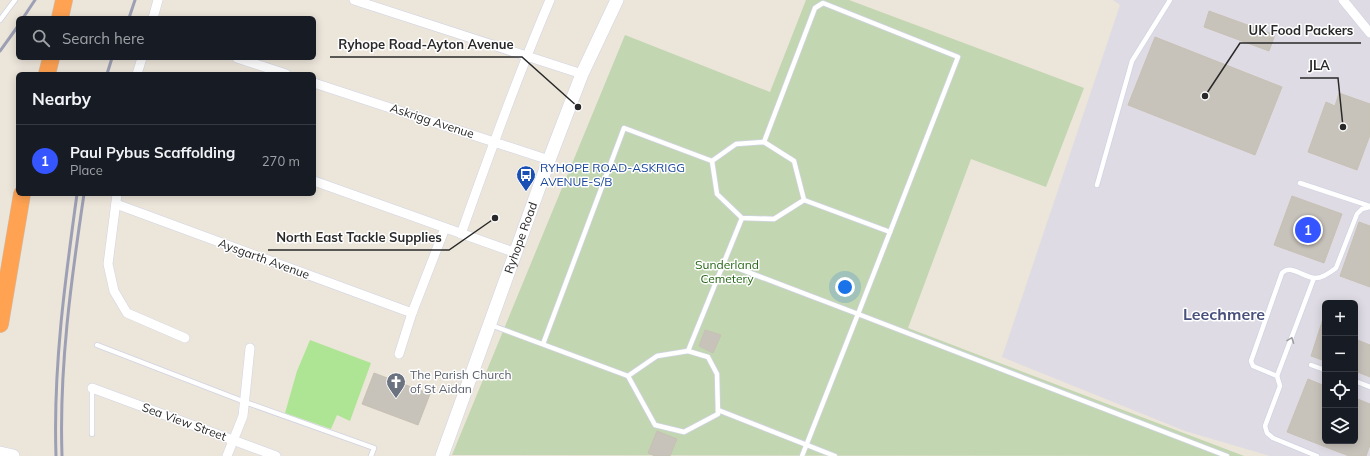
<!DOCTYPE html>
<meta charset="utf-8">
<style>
:root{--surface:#171b24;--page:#20242c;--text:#f1f3f6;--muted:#9ea1a6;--line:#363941;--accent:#3455ff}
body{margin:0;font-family:Mulish,sans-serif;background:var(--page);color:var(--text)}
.controls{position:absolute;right:12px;bottom:12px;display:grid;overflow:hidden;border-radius:6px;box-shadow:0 2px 10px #0003}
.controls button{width:36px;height:36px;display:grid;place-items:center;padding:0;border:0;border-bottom:1px solid var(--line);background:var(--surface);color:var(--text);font:20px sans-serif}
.you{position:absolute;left:845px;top:287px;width:14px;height:14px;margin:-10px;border:3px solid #fff;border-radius:50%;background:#1a73e8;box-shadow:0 0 0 6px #1a73e833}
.badge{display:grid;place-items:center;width:26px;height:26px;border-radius:50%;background:var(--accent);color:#fff;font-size:13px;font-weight:700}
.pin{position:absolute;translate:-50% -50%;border:2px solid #fff;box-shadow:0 1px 4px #0006}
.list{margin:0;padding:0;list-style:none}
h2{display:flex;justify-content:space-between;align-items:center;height:52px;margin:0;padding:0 16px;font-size:17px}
h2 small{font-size:13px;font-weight:400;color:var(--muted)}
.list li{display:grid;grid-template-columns:26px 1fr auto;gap:12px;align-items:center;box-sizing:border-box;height:72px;padding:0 16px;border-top:1px solid var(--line)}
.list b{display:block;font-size:15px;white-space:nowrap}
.list p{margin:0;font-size:13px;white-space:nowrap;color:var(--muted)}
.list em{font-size:13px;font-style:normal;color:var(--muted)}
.icon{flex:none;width:22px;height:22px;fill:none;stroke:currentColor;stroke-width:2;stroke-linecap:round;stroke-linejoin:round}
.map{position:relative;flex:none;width:1370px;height:456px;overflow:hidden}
.search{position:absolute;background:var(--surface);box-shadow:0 2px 10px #0003;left:16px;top:16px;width:300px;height:44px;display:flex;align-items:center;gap:10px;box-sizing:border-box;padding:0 14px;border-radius:6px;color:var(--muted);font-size:15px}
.panel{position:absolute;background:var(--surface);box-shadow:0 2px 10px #0003;left:16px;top:72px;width:300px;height:124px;border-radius:6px}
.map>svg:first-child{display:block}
.industrial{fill:#dedbe4;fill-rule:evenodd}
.green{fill:#aee595}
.cemetery{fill:#c2d6b1}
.building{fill:#c7c2ba;stroke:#c7c1b4}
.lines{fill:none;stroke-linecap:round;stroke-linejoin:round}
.lane-casing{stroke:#d0d3e3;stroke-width:6}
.street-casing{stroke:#d0d3e3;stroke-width:10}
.secondary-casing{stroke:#d0d3e3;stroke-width:14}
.highway-casing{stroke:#c7c7c7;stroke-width:18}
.lane{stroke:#fff;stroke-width:4.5}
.street{stroke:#fff;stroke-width:9}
.secondary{stroke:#fff;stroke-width:13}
.highway{stroke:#ffa252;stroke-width:17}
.rail{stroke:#9da0b4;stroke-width:3}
.oneway{stroke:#9f9f9f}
.labels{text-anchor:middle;stroke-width:3;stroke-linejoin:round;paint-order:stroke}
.street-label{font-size:12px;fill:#292929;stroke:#fff}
.transit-label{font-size:12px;fill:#164399;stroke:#fff;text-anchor:start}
.park-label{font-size:12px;fill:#266817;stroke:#fff}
.worship-label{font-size:12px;fill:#5b616d;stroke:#fff;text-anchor:start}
.district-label{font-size:16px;font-weight:bold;fill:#48507b;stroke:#fff}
.leader{fill:none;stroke:#292929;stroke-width:1.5}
.callout-dot{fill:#292929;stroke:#fff;stroke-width:1.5}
.callout-label{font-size:13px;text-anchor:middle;font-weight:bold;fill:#292929;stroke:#fff;stroke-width:3;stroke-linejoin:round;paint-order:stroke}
</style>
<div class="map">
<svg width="1370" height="456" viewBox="0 0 1370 456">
<rect width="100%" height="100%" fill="#ece5da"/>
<path class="industrial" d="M1113,0H1370V456H1270L1185,431L1002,357L1120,5ZM1325,303H1355V441H1325Z"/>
<polygon class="green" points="310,340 371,363 350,421 337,415 331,429 285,413 297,371"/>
<polygon class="cemetery" points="806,0 849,0 1084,88 1046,187 971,159 908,328 1244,456 452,455 625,35 770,92"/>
<g class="building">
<polygon points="1209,11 1275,35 1269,51 1204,27"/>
<polygon points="1155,37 1282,87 1255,155 1128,105"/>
<polygon points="1339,93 1370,104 1370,135 1357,170 1308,152 1326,102 1335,106"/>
<polygon points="1292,196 1342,214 1324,263 1274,245"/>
<polygon points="1359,222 1370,226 1370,287 1340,276"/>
<polygon points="1323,319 1325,319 1325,361 1311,356"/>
<polygon points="705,330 721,335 713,353 699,346"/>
<polygon points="1355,339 1370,345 1370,377 1355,371"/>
<polygon points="374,373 430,394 418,425 362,404"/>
<polygon points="1308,379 1325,386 1325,441 1355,441 1355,398 1370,404 1370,445 1366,456 1349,456 1287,432"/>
<polygon points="657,431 677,439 670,456 655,456 648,453"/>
</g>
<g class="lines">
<g class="lane-casing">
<g id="lane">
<polyline points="0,20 15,0"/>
<polyline points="764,142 815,8 823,3 958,57 890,232"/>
<polyline points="1300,183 1370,206"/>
<polyline points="1097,185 1132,61 1170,0"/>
<polyline points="724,263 858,314 890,232 804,200 774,219 742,218 717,194 712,161 736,144 764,142 794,161 804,200"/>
<polyline points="491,325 628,376 655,425 684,432 718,414 717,374 708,357 688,351 657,356 628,376"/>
<polyline points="543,344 624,128 712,161"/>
<polyline points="97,345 245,402 374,448 371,456"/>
<polyline points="688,351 742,218"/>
<polyline points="1311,365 1325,370"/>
<polyline points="1277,376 1314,278"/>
<polyline points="1355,381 1370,387"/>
<polyline points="718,410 835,456"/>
<polyline points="92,434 92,388"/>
<polyline points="802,456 858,314 1227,456"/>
<path d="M1317,456L1273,438L1267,433L1265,426L1280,386L1277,376L1253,366L1251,361L1282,273C1291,264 1303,277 1314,278C1322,279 1331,272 1336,268L1357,214L1362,209L1370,207"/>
</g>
</g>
<g class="street-casing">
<g id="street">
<polyline points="354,0 582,74"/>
<polyline points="1343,0 1370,33"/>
<polyline points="153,18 158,0"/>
<polyline points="237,58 286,74"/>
<polyline points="137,74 142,58"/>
<polyline points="314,83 549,160"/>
<polyline points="314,181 516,253"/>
<polyline points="117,194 108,264 114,291 127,313 185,338"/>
<polyline points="116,204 412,313"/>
<path d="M461,234C489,155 517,77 550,0"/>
<polyline points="399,354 412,313 445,228"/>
<polyline points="92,388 276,456"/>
<polyline points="227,456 243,416 250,348"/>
</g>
</g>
<g class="secondary-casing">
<g id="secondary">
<polyline points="0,453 13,456"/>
<path id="s1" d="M442,456L549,160L582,74L617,0"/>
</g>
</g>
<g class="highway-casing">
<g id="highway">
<polyline points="60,18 64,0"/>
<polyline points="47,74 51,58"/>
<polyline points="0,324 22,194"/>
</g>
</g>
<use href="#lane" class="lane"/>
<use href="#street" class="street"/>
<use href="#secondary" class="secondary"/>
<use href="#highway" class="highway"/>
<g class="rail">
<polyline points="23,18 35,0"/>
<polyline points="129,18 135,0"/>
<polyline points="0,51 18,26"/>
<polyline points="107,74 112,58"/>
<path d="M56,456C53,368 65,281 77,194"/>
<path d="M62,456C59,368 71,281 84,194"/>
</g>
</g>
<defs><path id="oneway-chevron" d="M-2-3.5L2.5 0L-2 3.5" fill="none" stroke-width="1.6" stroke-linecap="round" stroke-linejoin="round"/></defs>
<use class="oneway" href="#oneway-chevron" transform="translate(1291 340) rotate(-69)"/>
<defs>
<g id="bus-pin" transform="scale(1)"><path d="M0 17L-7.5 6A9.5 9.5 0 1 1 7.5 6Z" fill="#1a4fb4" stroke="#fff"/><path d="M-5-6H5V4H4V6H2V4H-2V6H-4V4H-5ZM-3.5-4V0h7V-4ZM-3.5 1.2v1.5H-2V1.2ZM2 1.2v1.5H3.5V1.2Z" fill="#fff"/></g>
<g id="church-pin" transform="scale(1)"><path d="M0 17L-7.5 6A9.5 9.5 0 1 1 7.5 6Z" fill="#6b7280" stroke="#fff"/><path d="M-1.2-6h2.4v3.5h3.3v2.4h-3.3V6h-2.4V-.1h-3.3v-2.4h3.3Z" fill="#fff"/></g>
</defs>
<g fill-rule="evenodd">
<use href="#bus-pin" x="526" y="175"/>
<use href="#church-pin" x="396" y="382"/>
</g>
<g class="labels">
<g class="street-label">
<text transform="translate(432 121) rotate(18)" y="4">Askrigg Avenue</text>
<text dy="4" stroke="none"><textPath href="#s1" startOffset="232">Ryhope Road</textPath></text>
<text transform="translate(264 259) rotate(20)" y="4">Aysgarth Avenue</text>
<text transform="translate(184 422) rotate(20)" y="4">Sea View Street</text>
</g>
<g class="transit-label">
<text x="540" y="172">RYHOPE ROAD-ASKRIGG<tspan x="540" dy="14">AVENUE-S/B</tspan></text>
</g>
<g class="park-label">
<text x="727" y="269">Sunderland<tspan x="727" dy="14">Cemetery</tspan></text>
</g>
<g class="worship-label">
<text x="410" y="379">The Parish Church<tspan x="410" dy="14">of St Aidan</tspan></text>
</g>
<g class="district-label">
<text x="1224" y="320">Leechmere</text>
</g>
</g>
<path class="leader" d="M1205 96L1240 43H1361M578 107L522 57H330M1343 127L1338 78H1300M495 218L449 250H268"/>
<g class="callout-dot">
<circle cx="1205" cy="96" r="4"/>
<circle cx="578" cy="107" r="4"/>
<circle cx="1343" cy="127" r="4"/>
<circle cx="495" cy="218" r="4"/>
</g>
<g class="callout-label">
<text x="1301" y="35">UK Food Packers</text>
<text x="426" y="49">Ryhope Road-Ayton Avenue</text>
<text x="1319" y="70">JLA</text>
<text x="359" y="242">North East Tackle Supplies</text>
</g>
</svg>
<div class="controls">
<button>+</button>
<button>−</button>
<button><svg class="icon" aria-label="locate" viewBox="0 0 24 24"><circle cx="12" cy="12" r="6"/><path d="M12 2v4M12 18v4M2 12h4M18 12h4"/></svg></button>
<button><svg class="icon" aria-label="layers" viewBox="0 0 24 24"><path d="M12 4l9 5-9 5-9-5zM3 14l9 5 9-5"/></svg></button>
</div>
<div class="you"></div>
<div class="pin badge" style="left:1308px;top:230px">1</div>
<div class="search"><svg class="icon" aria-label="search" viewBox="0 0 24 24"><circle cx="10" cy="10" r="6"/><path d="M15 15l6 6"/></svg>Search here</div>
<section class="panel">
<h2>Nearby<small></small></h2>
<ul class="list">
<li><span class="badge">1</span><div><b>Paul Pybus Scaffolding</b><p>Place</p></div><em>270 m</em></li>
</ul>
</section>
</div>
